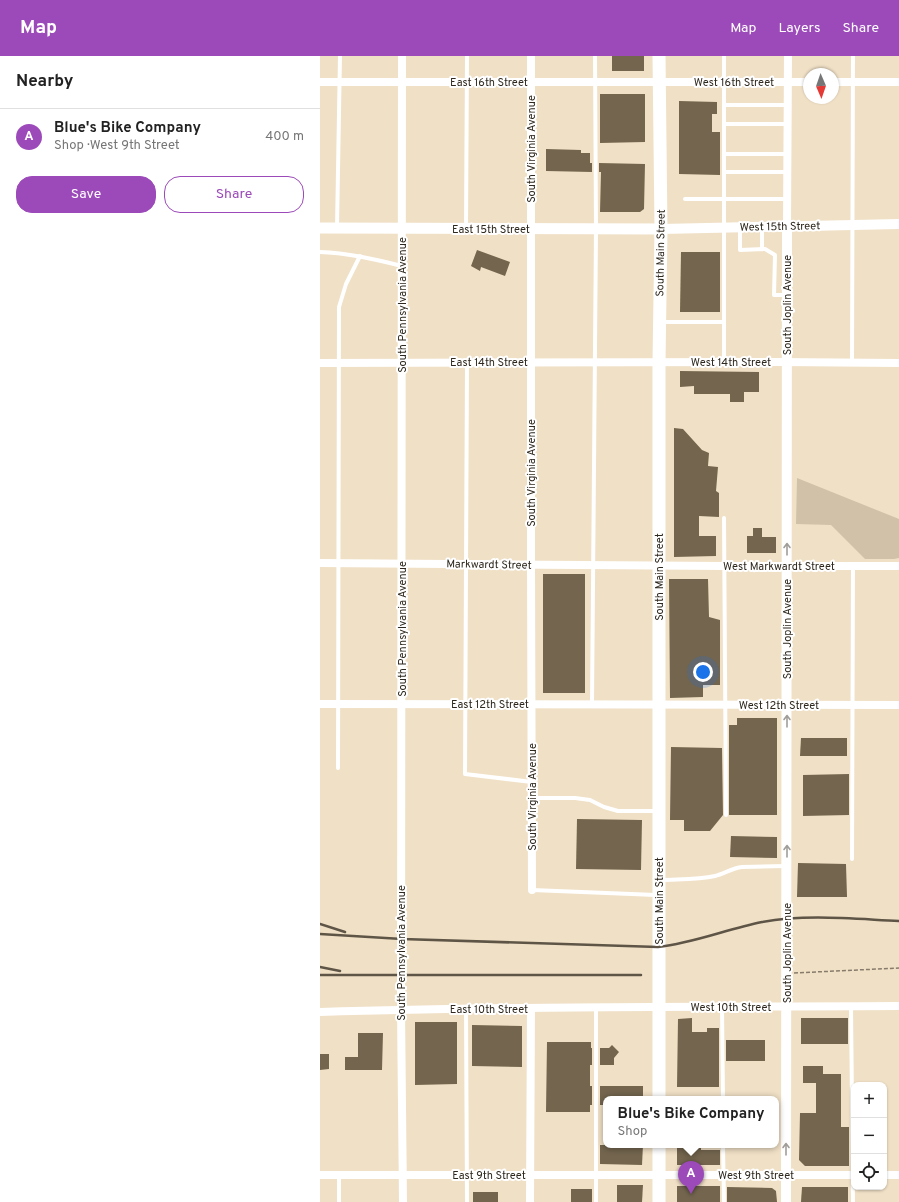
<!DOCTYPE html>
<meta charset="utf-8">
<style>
:root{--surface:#fff;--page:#f2f2f2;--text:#222;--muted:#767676;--line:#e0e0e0;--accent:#9c4ab9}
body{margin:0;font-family:Overpass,sans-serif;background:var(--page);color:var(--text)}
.controls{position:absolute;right:12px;bottom:12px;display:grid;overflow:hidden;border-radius:8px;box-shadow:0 1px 3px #0004}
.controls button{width:36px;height:36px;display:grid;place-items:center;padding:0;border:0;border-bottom:1px solid var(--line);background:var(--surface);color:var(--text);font:20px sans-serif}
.compass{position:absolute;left:483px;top:12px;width:36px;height:36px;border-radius:50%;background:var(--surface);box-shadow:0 1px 3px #0004;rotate:178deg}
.you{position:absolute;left:383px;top:616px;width:14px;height:14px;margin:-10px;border:3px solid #fff;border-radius:50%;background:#1a73e8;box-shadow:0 0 0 6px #1a73e833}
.badge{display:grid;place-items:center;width:26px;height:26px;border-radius:50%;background:var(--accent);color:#fff;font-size:13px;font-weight:700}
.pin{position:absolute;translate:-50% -33px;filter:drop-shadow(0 1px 2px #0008)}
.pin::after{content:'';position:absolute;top:21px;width:14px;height:12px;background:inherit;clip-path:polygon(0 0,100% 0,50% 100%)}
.popup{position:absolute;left:283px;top:1040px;width:176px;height:52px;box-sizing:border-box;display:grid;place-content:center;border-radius:8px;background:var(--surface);filter:drop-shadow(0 1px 3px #0005);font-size:13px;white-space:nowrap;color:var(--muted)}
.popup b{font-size:15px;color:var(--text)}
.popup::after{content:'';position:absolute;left:50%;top:100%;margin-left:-8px;border:8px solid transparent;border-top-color:var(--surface)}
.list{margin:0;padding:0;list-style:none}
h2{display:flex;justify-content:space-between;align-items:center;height:52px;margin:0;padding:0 16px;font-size:17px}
h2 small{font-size:13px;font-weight:400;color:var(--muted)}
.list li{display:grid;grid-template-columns:26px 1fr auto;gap:12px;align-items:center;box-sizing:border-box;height:56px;padding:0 16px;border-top:1px solid var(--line)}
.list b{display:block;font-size:15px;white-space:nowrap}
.list p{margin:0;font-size:13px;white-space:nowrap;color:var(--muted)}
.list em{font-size:13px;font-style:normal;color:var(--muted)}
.actions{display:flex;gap:8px;padding:12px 16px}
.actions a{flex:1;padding:9px 0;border:1px solid var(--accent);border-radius:16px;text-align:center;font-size:14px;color:var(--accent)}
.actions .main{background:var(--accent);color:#fff}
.icon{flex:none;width:22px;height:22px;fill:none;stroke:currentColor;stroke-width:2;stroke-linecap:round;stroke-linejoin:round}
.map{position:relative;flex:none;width:579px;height:1146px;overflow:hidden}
header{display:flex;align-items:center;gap:24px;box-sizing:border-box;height:56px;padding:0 20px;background:var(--accent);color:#fff}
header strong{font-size:19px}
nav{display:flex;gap:22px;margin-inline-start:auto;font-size:14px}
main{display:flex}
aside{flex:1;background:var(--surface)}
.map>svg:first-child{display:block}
.green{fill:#d0c1a8}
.building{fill:#73654e}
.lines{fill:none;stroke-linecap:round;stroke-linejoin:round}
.path{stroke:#877c6b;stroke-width:1.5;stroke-dasharray:4 2;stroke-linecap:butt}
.service{stroke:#fff;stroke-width:4}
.minor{stroke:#fff;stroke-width:8}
.tertiary{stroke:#fff;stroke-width:10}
.secondary{stroke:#fff;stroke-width:11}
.primary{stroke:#fff;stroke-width:13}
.rail{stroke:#5e5547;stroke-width:2.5}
.oneway{stroke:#a19e9a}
.labels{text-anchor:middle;stroke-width:4;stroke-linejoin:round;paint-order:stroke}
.street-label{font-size:11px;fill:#2e281e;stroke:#fff}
</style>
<header>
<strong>Map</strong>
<nav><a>Map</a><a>Layers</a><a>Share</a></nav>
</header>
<main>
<aside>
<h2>Nearby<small></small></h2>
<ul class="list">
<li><span class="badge">A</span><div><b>Blue's Bike Company</b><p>Shop · West 9th Street</p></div><em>400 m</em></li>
</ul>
<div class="actions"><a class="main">Save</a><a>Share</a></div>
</aside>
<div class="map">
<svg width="579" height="1146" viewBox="0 0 579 1146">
<rect width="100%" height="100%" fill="#f0e0c6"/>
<polygon class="green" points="477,422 579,463 579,502 574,503 545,503 511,469 476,468"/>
<g class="building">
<rect x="292" y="0" width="32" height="15"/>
<polygon points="280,38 325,38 325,86 280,87"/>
<polygon points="359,45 397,46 397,58 392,58 392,76 400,76 400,119 359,118"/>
<polygon points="226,93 261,94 261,97 270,97 270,107 272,107 272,116 226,115"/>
<polygon points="279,107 325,108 324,153 320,156 280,156 281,116 279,116"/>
<polygon points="157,194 190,206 185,220 161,211 160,215 151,210"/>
<polygon points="361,196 400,196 400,256 360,256"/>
<polygon points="360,315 439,316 439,336 424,336 424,346 410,346 410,338 374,338 374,330 360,331"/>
<polygon points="354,372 363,373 382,394 389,397 388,410 398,411 396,435 399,437 399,461 379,460 379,480 396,480 396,500 354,501"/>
<polygon points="433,472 442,472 442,481 456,481 456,497 427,497 427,480 433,480"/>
<rect x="223" y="518" width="42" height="119"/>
<polygon points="349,523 388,523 389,561 400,564 400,629 383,629 383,641 350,642"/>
<polygon points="417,662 457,662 457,759 409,759 409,669 417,669"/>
<polygon points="481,682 527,682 527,700 480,700"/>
<polygon points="351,691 402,692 403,759 390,775 364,775 364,764 350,764"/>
<polygon points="529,718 529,759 483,760 483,719"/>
<polygon points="257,763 322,764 321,814 256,813"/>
<polygon points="411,780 457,781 457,802 410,801"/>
<polygon points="478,807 526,808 527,841 477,841"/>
<polygon points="372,962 372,976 387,976 387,972 399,972 399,1031 357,1031 358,963"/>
<rect x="481" y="962" width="47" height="26"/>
<polygon points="95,966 137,966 137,1028 95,1029"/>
<polygon points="152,969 202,970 202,1011 152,1010"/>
<polygon points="38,977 63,977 62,1014 25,1014 25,1001 38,1001"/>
<rect x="406" y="984" width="39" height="21"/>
<polygon points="227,986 271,986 271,992 272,992 272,1009 270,1009 270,1030 272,1030 272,1049 270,1049 270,1056 226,1056"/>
<polygon points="292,989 299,996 294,1002 294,1009 280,1009 280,992 289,992"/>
<polygon points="0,998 9,998 9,1013 0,1014"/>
<polygon points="483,1010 503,1010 503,1018 521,1018 521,1071 529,1071 529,1110 485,1110 479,1104 480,1057 496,1057 496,1027 483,1027"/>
<polygon points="280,1030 323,1030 323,1043 286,1043 286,1049 280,1049"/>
<polygon points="280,1089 323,1089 322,1109 280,1108"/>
<polygon points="357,1090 381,1090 381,1094 400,1094 400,1109 357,1109"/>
<polygon points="297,1129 323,1129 322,1146 297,1146"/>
<rect x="357" y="1130" width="43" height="16"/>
<polygon points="407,1131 452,1132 456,1135 457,1146 407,1146"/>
<polygon points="482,1131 528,1131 528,1146 481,1146"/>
<rect x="251" y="1133" width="21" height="13"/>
<rect x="153" y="1136" width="25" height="10"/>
</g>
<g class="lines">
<polyline class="path" points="474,917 579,912"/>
<g class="service">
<polyline points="404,49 467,49"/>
<polyline points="404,68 467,68"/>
<polyline points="404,98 467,98"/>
<polyline points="404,116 467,116"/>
<polyline points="365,143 467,143"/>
<polyline points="420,171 420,194 445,193 455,199 454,239 467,239"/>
<polyline points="17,172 20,0"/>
<polyline points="146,172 147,0"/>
<polyline points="442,193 442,172"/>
<path d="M0,196C28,197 54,203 82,210"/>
<polyline points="342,266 404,266"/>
<polyline points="404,306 404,0"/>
<polyline points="532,306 533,0"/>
<polyline points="147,307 145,718 212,726"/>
<polyline points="404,462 406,759"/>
<polyline points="272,648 276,173 275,0"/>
<polyline points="18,712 19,251 26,228 40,200"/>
<polyline points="212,742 255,742 270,744 284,751 298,755 337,755"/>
<polyline points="532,803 533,510"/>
<path d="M341,824C359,823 378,824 395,820C404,818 412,812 422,811L466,810"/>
<polyline points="212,834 336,839"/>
<polyline points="402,951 403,1043"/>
<polyline points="531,951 533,1146"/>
<polyline points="146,953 147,1146"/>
<polyline points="403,1089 404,1146"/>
<polyline points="19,1146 19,1119"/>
<polyline points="276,1146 276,951"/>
</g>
<g class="minor">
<polyline points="82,0 81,953 83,1146"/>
<polyline points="211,0 211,509 212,834"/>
<polyline points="0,26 489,26"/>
<polyline points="513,26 579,26"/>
<polyline points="467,170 468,0"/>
<polyline points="0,307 459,306 579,307"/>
<polyline points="0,507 404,510 579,510"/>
<polyline points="0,648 579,649"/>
<path d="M0,956C193,950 386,951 579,950"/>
<polyline points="0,1119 534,1119"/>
<polyline points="564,1119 579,1119"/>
<polyline points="210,1146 211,952"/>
</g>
<g class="tertiary">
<polyline points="341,173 579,168"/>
<polyline points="466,1146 467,170"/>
</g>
<polyline class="secondary" points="0,172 341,173"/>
<g class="primary">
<polyline points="339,0 341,173 339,306 339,1043"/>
<polyline points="339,1089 339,1146"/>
</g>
<g class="rail">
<polyline points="0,868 25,876"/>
<path d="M0,878L82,883L338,891C374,887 407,873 442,866C487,858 534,863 579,865"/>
<polyline points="0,911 20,915"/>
<polyline points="0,919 321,919"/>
</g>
</g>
<defs><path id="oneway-shaft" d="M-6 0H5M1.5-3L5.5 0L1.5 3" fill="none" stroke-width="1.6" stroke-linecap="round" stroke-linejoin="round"/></defs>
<g class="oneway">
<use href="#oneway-shaft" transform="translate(467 493) rotate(-90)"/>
<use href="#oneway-shaft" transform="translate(467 665) rotate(-90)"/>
<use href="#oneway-shaft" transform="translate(467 795) rotate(-90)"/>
<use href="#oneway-shaft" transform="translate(466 1093) rotate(-90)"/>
</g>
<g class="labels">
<g class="street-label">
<text x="169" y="30">East 16th Street</text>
<text x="414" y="30">West 16th Street</text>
<text transform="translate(211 93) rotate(-90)" y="4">South Virginia Avenue</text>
<text transform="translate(460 170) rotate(-1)" y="4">West 15th Street</text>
<text x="171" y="177">East 15th Street</text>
<text transform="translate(340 197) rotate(-89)" y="4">South Main Street</text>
<text transform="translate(82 249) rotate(-90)" y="4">South Pennsylvania Avenue</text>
<text transform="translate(467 249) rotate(-90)" y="4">South Joplin Avenue</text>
<text x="169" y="310">East 14th Street</text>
<text x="411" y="310">West 14th Street</text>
<text transform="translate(211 417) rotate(-90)" y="4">South Virginia Avenue</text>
<text transform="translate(169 508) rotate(1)" y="4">Markwardt Street</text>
<text x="459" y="514">West Markwardt Street</text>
<text transform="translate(339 521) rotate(-90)" y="4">South Main Street</text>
<text transform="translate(82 573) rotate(-90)" y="4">South Pennsylvania Avenue</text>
<text transform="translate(467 573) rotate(-90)" y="4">South Joplin Avenue</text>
<text x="170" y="652">East 12th Street</text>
<text x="459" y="653">West 12th Street</text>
<text transform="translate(212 741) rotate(-90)" y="4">South Virginia Avenue</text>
<text transform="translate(339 845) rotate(-90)" y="4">South Main Street</text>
<text transform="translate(81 897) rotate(-90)" y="4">South Pennsylvania Avenue</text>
<text transform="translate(467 897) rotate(-90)" y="4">South Joplin Avenue</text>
<text x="411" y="955">West 10th Street</text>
<text x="169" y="957">East 10th Street</text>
<text x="169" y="1123">East 9th Street</text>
<text x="436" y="1123">West 9th Street</text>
</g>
</g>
</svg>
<div class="controls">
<button>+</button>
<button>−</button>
<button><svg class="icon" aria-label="locate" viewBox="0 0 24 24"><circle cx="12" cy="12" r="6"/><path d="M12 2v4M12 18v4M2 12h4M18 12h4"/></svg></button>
</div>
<svg class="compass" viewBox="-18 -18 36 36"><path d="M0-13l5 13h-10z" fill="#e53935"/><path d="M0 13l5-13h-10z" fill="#767676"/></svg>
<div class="you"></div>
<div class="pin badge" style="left:371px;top:1138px">A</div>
<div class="popup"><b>Blue's Bike Company</b>Shop</div>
</div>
</main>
